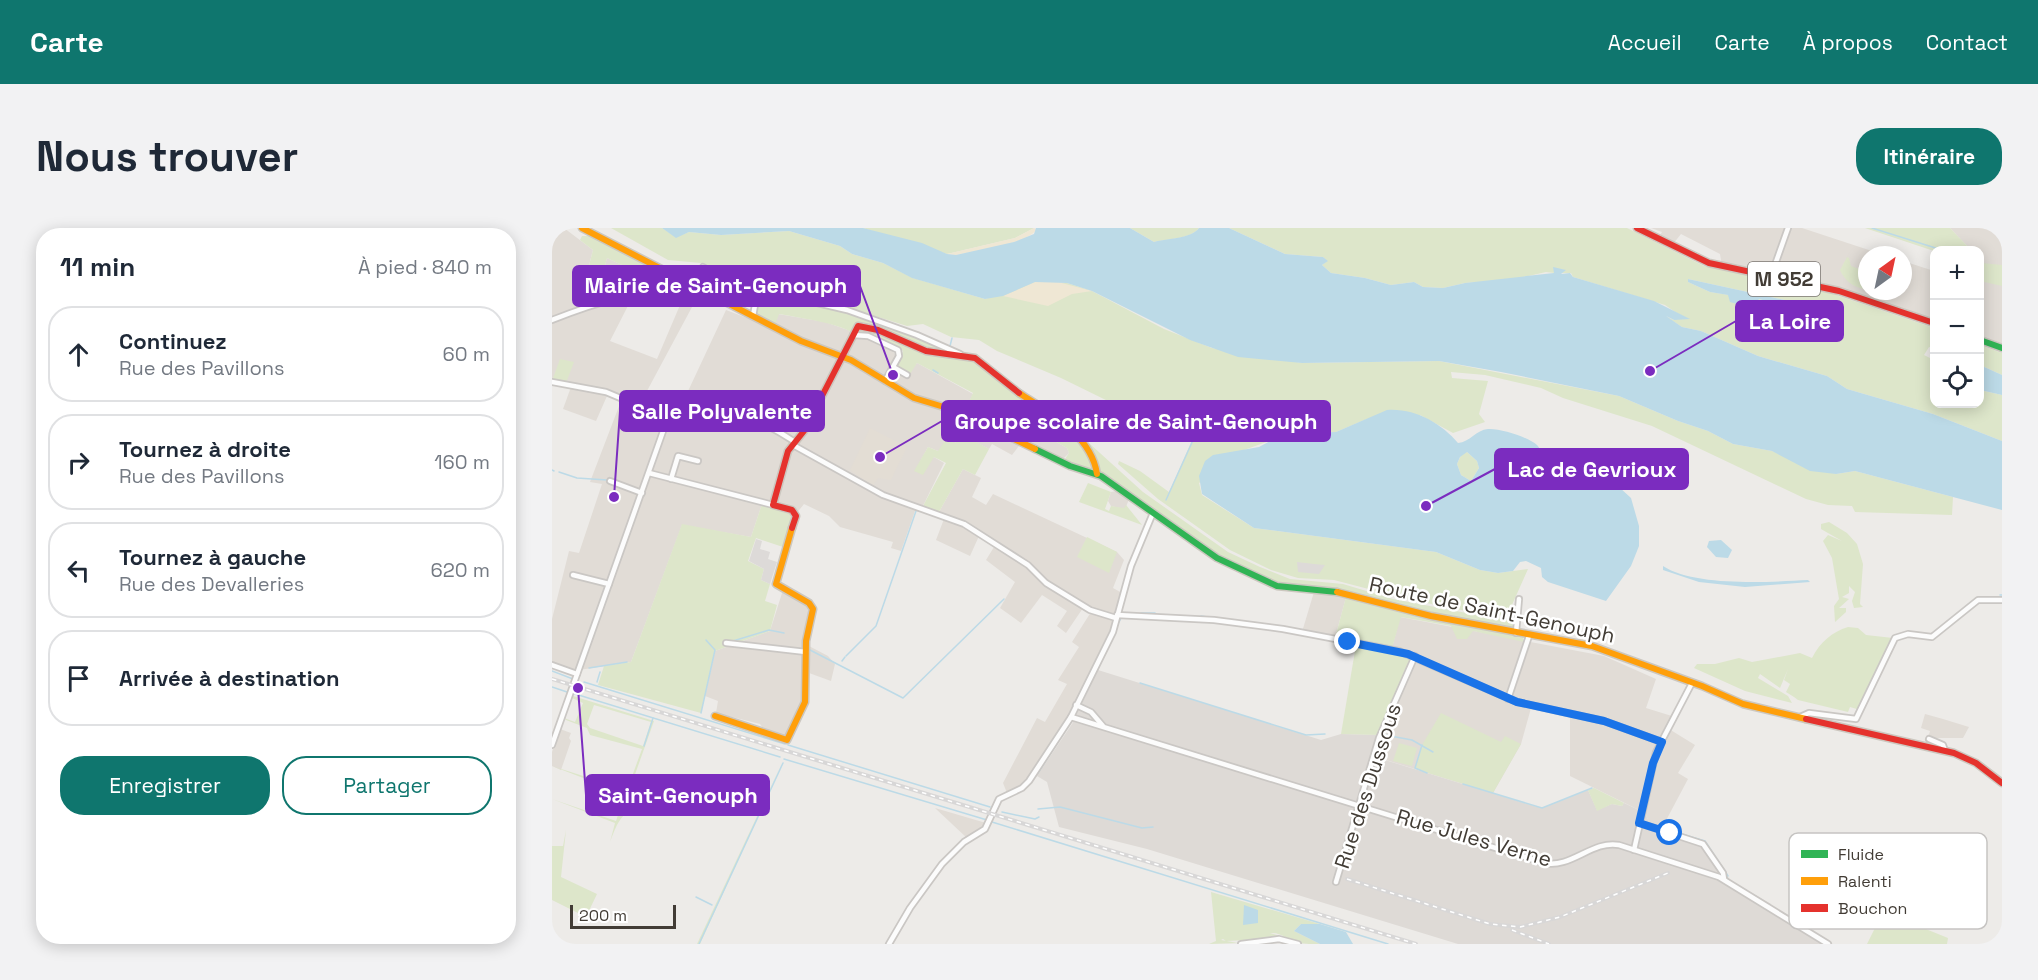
<!DOCTYPE html>
<html lang="fr">
<meta charset="utf-8">
<style>
:root{--surface:#fff;--page:#f2f2f3;--text:#1f2937;--muted:#747a83;--line:#e0e1e3;--accent:#0f766e}
body{margin:0;font-family:"Space Grotesk",sans-serif;background:var(--page);color:var(--text)}
.controls{position:absolute;right:18px;top:18px;display:grid;overflow:hidden;border-radius:12px;box-shadow:0 3px 15px #0003}
.controls button{width:54px;height:54px;display:grid;place-items:center;padding:0;border:0;border-bottom:2px solid var(--line);background:var(--surface);color:var(--text);font:30px sans-serif}
.compass{position:absolute;left:1306px;top:18px;width:54px;height:54px;border-radius:50%;background:var(--surface);box-shadow:0 3px 15px #0003;rotate:33deg}
.scale{position:absolute;left:18px;bottom:15px;width:106px;box-sizing:border-box;padding-left:6px;border:3px solid #423c35;border-top:0;font-size:16px;line-height:21px;white-space:nowrap;color:#423c35;-webkit-text-stroke:4px #fff;paint-order:stroke}
.stop{position:absolute;width:18px;height:18px;margin:-14px;border:4px solid #1a73e8;border-radius:50%;background:#fff}
.stop.end{background:#1a73e8;border-color:#fff;box-shadow:0 2px 6px #0008}
.list{margin:0;padding:0;list-style:none}
h2{display:flex;justify-content:space-between;align-items:center;height:78px;margin:0;padding:0 24px;font-size:26px}
h2 small{font-size:20px;font-weight:400;color:var(--muted)}
.list li{display:grid;grid-template-columns:39px 1fr auto;gap:18px;align-items:center;box-sizing:border-box;height:96px;margin:0 12px 12px;padding:0 12px;border:2px solid var(--line);border-radius:24px}
.list b{display:block;font-size:22px;white-space:nowrap}
.list p{margin:0;font-size:20px;white-space:nowrap;color:var(--muted)}
.list em{font-size:20px;font-style:normal;color:var(--muted)}
.actions{display:flex;gap:12px;padding:18px 24px}
.actions a{flex:1;padding:14px 0;border:2px solid var(--accent);border-radius:24px;text-align:center;font-size:21px;color:var(--accent)}
.actions .main{background:var(--accent);color:#fff}
.icon{flex:none;width:33px;height:33px;fill:none;stroke:currentColor;stroke-width:2;stroke-linecap:round;stroke-linejoin:round}
.map{position:relative;flex:none;width:1450px;height:716px;overflow:hidden;border-radius:24px}
header{display:flex;align-items:center;gap:36px;box-sizing:border-box;height:84px;padding:0 30px;background:var(--accent);color:#fff}
header strong{font-size:28px}
nav{display:flex;gap:33px;margin-inline-start:auto;font-size:21px}
.intro{display:flex;align-items:center;justify-content:space-between;box-sizing:border-box;height:144px;padding:0 36px}
h1{margin:0;font-size:42px}
.button{padding:15px 27px;border-radius:24px;background:var(--accent);color:#fff;font-size:21px;font-weight:700}
main{display:flex;gap:36px;padding:0 36px}
aside{flex:1;background:var(--surface);border-radius:24px;box-shadow:0 3px 15px #0003}
.map>svg:first-child{display:block}
.residential{fill:#e1dcd6}
.industrial{fill:#dedad6}
.education{fill:#e3ddd4}
.green{fill:#dde6ca;fill-rule:evenodd}
.sand{fill:#efe7d4}
.parking{fill:#dddad8}
.water{fill:#bcdae7;fill-rule:evenodd}
.lines{fill:none;stroke-linecap:round;stroke-linejoin:round}
.stream{stroke:#bcdae7;stroke-width:1.5}
.street-casing{stroke:#cac7c4;stroke-width:8}
.fast-casing{stroke:#ccc7bf;stroke-width:9}
.slow-casing{stroke:#ccc7bf;stroke-width:9}
.jam-casing{stroke:#ccc7bf;stroke-width:9}
.street{stroke:#fcfcfc;stroke-width:4.5}
.fast{stroke:#30b455;stroke-width:6}
.slow{stroke:#ff9f0a;stroke-width:6}
.jam{stroke:#e5322d;stroke-width:6}
.rail-casing{stroke:#d8d7d7;stroke-width:4}
.rail{stroke:#fff;stroke-width:1.5;stroke-dasharray:4.5;stroke-linecap:butt}
.route{stroke:#1a73e8;stroke-width:8}
.labels{text-anchor:middle;stroke-width:5;stroke-linejoin:round;paint-order:stroke}
.shield{fill:#fff;stroke:#7b7672;stroke-width:1.5}
.shield-label{font-size:20px;font-weight:bold;fill:#423c35}
.street-label{font-size:21px;fill:#423c35;stroke:#fff}
.key{fill:#fff;stroke:#c6c4c2;stroke-width:1.5}
.key-label{font-size:16px;fill:#423c35}
.leader{fill:none;stroke:#7b2cbf;stroke-width:2}
.callout-dot{fill:#7b2cbf;stroke:#fff;stroke-width:2}
.callout{fill:#7b2cbf;stroke:#7b2cbf;stroke-width:2}
.callout-label{font-size:22px;text-anchor:middle;font-weight:bold;fill:#fff}
</style>
<header>
<strong>Carte</strong>
<nav><a>Accueil</a><a>Carte</a><a>À propos</a><a>Contact</a></nav>
</header>
<div class="intro"><h1>Nous trouver</h1><a class="button">Itinéraire</a></div>
<main>
<aside>
<h2>11 min<small>À pied · 840 m</small></h2>
<ul class="list">
<li><svg class="icon" aria-label="ahead" viewBox="0 0 24 24"><path d="M12 20V5M6 11l6-6 6 6"/></svg><div><b>Continuez</b><p>Rue des Pavillons</p></div><em>60 m</em></li>
<li><svg class="icon" aria-label="right" viewBox="0 0 24 24"><path d="M7 20v-9h11M14 6l5 5-5 5"/></svg><div><b>Tournez à droite</b><p>Rue des Pavillons</p></div><em>160 m</em></li>
<li><svg class="icon" aria-label="left" viewBox="0 0 24 24"><path d="M17 20v-9H6M10 6l-5 5 5 5"/></svg><div><b>Tournez à gauche</b><p>Rue des Devalleries</p></div><em>620 m</em></li>
<li><svg class="icon" aria-label="arrive" viewBox="0 0 24 24"><path d="M6 21V4h12l-3 4 3 4H6"/></svg><div><b>Arrivée à destination</b></div></li>
</ul>
<div class="actions"><a class="main">Enregistrer</a><a>Partager</a></div>
</aside>
<div class="map">
<svg width="1450" height="716" viewBox="0 0 1450 716">
<rect width="100%" height="100%" fill="#edebe8"/>
<g class="residential">
<polygon points="0,0 12,0 41,22 26,79 43,73 55,30 117,59 116,63 82,66 58,113 105,131 134,63 147,66 88,176 107,184 109,169 130,176 174,82 221,100 226,86 273,94 336,116 356,146 365,135 421,166 412,183 462,208 469,194 515,220 517,225 510,232 470,214 460,227 440,216 437,221 408,206 403,215 386,223 376,219 363,243 382,229 392,235 368,284 363,283 349,323 339,320 341,314 288,299 277,288 252,276 244,286 210,276 199,309 130,297 79,434 27,442 25,446 0,437 0,391 17,323 27,325 50,256 38,254 69,173 55,168 44,193 11,181 19,159 0,155"/>
<polygon points="1099,0 1250,0 1332,27 1315,27 1315,63 1351,63 1351,33 1382,43 1382,95 1304,68 1170,38 1168,26 1129,6 1121,16 1107,9 1110,4"/>
<polygon points="1398,0 1450,0 1450,120 1428,112 1428,22 1419,22"/>
<polygon points="411,241 429,250 420,269 434,277 441,266 565,324 572,332 561,360 570,365 559,405 517,489 475,553 455,565 451,555 485,490 493,494 515,456 506,452 527,419 520,414 539,384 531,380 514,405 505,398 515,383 490,367 469,395 448,380 463,354 434,332 442,319 427,308 418,328 384,312 392,291 387,284"/>
<polygon points="565,263 578,269 573,281 559,278 556,273 559,264"/>
<polygon points="231,362 260,379 254,413 257,418 276,428 283,436 279,453 257,445 255,448 251,473 235,509 213,503 208,496 164,485 166,473 153,468 163,423 218,403"/>
<polygon points="762,364 794,369 783,410 750,404"/>
<polygon points="848,389 1052,428 1104,451 1094,480 1123,489 1117,501 1143,517 1126,545 1136,551 1110,600 1098,596 1093,585 1018,548 1018,487 979,480 969,516 941,565 824,529 865,428 840,420"/>
<polygon points="1373,486 1391,491 1417,499 1411,510 1376,510 1378,503 1369,500"/>
<polygon points="8,501 19,505 17,510 19,513 9,542 0,538 0,524"/>
<polygon points="383,580 434,595 415,610"/>
</g>
<polygon class="industrial" points="546,442 769,512 789,506 826,507 820,528 989,580 1036,562 1045,582 1060,576 1070,578 1072,575 1093,585 1098,596 1153,614 1178,652 1219,676 1218,681 1272,716 906,716 595,621 507,599 495,554 485,548 520,496"/>
<polygon class="education" points="318,200 355,219 339,252 326,250 321,258 298,242"/>
<g class="green">
<polygon points="59,0 110,0 124,9 137,4 169,7 237,3 288,18 300,26 331,35 361,50 433,71 483,54 515,55 540,63 612,101 660,120 750,135 887,133 1067,168 1126,193 1156,203 1181,216 1220,223 1284,246 1303,243 1401,269 1400,287 1303,284 1300,278 1276,277 1254,271 1100,198 1011,170 989,160 933,147 899,144 900,150 936,153 927,186 933,194 901,205 868,187 815,191 784,204 747,205 720,212 692,222 647,255 650,267 702,300 884,324 928,342 946,345 976,341 955,388 929,386 855,371 782,352 746,350 719,342 678,322 606,271 566,236 567,233 588,243 617,264 641,210 648,208 615,202 509,150 445,123 427,112 399,109 371,96 355,98 275,73 211,65 149,35 116,32"/>
<polygon points="311,0 482,0 463,10 395,26"/>
<path d="M578,0H647C639,11 615,11 602,14Z"/>
<path d="M677,0H1075L1152,38L1281,66L1382,100V120L1377,119L1372,127L1382,132V176H1428V162L1450,167V213L1381,186L1295,161L1275,148L1206,128L1149,103L1130,99L1113,88L1122,92L1126,86L1113,77L1021,49L1019,45H1008L1013,42L1005,41L1003,45L994,44L958,52L913,55L891,60L871,59L862,54L839,57L813,50L779,45L770,37L775,33L771,29L733,26ZM1136,51L1233,72L1272,84L1240,80L1207,71L1202,81L1187,78L1177,67L1158,64L1136,54Z"/>
<polygon points="1313,0 1398,0 1419,22 1382,23"/>
<polygon points="30,8 40,8 140,61 129,58 117,59 55,30 43,73 26,80 41,22 28,12"/>
<path d="M1295,29L1297,30L1299,38L1307,41L1315,52L1313,61C1302,60 1292,52 1288,42Z"/>
<polygon points="1429,35 1450,37 1450,58 1428,53"/>
<path d="M180,57L195,65L295,83L405,124L384,125L311,97L300,105C291,96 243,89 227,86L223,97L203,86L204,76Z"/>
<polygon points="311,99 382,126 406,127 430,135 525,210 541,233 543,243 514,234 513,231 517,225 515,220 469,194 462,208 412,184 421,165 365,135 358,146 344,140 351,123 331,112 304,106 304,102"/>
<polygon points="1428,117 1450,125 1450,147 1428,137"/>
<polygon points="8,131 22,134 14,155 0,153"/>
<polygon points="408,205 437,221 423,247 411,241 387,284 372,280 372,276 394,235 382,229 371,247 362,243 376,219 386,223 394,211 403,215"/>
<polygon points="527,206 591,264 676,324 708,339 738,351 791,356 841,371 946,391 958,388 963,376 963,400 863,382 781,360 733,358 677,335 548,246"/>
<polygon points="915,224 925,233 927,240 919,253 909,247 905,236 910,225"/>
<polygon points="536,255 559,264 553,281 557,283 559,278 572,280 574,277 590,297 527,274"/>
<polygon points="210,276 241,287 231,319 204,310 196,333 212,341 209,352 218,356 213,373 225,377 218,403 163,423 149,485 46,457 52,438 79,434 130,296 199,309"/>
<polygon points="1277,294 1295,305 1305,316 1311,336 1308,376 1311,379 1302,380 1300,373 1303,364 1297,358 1297,365 1290,369 1297,371 1287,380 1294,380 1294,384 1283,394 1282,378 1287,371 1280,330 1271,313 1276,307 1290,313 1269,301 1269,296"/>
<polygon points="535,309 565,324 557,345 525,329"/>
<polygon points="794,369 971,409 972,414 921,403 915,411 905,411 899,398 849,389 840,420 783,410"/>
<path d="M1296,399L1306,400L1314,407L1341,410L1308,482L1298,479L1296,484L1246,472L1242,469L1245,463L1242,469L1234,464L1238,456L1232,452L1236,441L1228,460L1208,446L1206,450L1236,468L1240,475L1193,463L1142,440L1145,436H1163L1187,430L1200,434L1248,425L1260,430C1268,414 1280,404 1296,399Z"/>
<polygon points="804,417 849,425 859,430 826,507 789,506"/>
<path d="M21,468L102,493L81,552L83,578C67,589 65,596 58,614L63,595L0,571L64,593L73,566L0,538L75,562L90,521L38,507L35,500L14,492L12,490L23,494L31,475L20,470ZM42,477L99,494L91,518L38,500L35,496Z"/>
<polygon points="889,485 949,514 953,508 969,516 941,565 863,541 870,517"/>
<polygon points="847,515 865,520 860,538 841,533"/>
<polygon points="231,533 148,716 145,716"/>
<polygon points="1042,560 1072,575 1070,578 1060,576 1045,583 1036,562"/>
<polygon points="14,602 9,649 45,666 34,689 0,672 0,618 11,618"/>
<path d="M659,664L768,696H749L742,703L768,716C761,716 753,716 747,715C735,712 730,704 718,705L735,710L674,713L671,711L669,712L686,715L657,716L664,713Z"/>
<polygon points="1341,664 1363,674 1354,693 1396,710 1395,716 1315,716"/>
</g>
<g class="sand">
<path d="M482,0L484,2C474,16 422,23 404,27L395,26L463,10Z"/>
<polygon points="502,53 540,63 520,66 496,78 451,68 483,54"/>
</g>
<g class="parking">
<polygon points="204,311 210,313 208,321 218,324 216,331 225,334 218,356 209,352 212,341 197,333"/>
<polygon points="745,334 762,336 773,337 767,346 746,344"/>
</g>
<g class="water">
<path d="M110,0H311L370,15L395,26L404,27L462,14L482,6L484,0H578L602,14C615,10 639,11 647,0H677L733,26L771,29L776,33L770,37L779,45L813,50L839,57L862,54L871,59L891,60L913,55L1002,45L1001,39L1014,42L1009,46L1018,45L1021,49L1102,73L1138,91L1122,92L1114,88L1130,99L1149,103L1206,128L1275,148L1295,161L1381,186L1450,213V282L1303,243L1284,246L1258,243L1220,223L1181,216L1156,203L1126,193L1067,168L949,144L887,133L750,135L686,129L638,112L540,63L515,55L483,54L451,68L433,71L360,50L331,35L300,26L288,18L237,3L169,7L137,4L124,10Z"/>
<polygon points="1136,51 1233,72 1275,85 1240,80 1207,71 1202,81 1178,74 1176,67 1158,64 1136,54"/>
<polygon points="1428,137 1450,147 1450,167 1428,162"/>
<path d="M835,182C863,180 889,195 906,215C918,214 924,202 936,201C948,200 976,209 985,217C990,222 989,228 996,231L1010,228L1024,231L1041,246L1067,259L1079,270L1087,298V318L1079,338L1054,373L996,354L990,349L989,340L974,333L968,334L961,343L946,345L928,342L884,324L702,300L650,266L647,248L653,233L661,227L707,219L720,212L747,205L784,204ZM915,224L925,233L927,240L919,253L909,247L905,236L908,229Z"/>
<polygon points="1169,312 1180,322 1176,330 1164,329 1155,319 1157,313"/>
<path d="M1111,338C1143,359 1218,354 1256,352L1258,354L1193,359L1147,354L1111,342Z"/>
<polygon points="692,677 706,682 706,695 691,697"/>
<polygon points="749,696 768,696 794,704 801,716 768,716 742,703"/>
</g>
<g class="lines">
<g class="stream">
<polyline points="1320,0 1390,22"/>
<polyline points="398,118 400,110"/>
<polyline points="381,142 386,145"/>
<polyline points="0,242 2,243"/>
<polyline points="7,244 25,250 55,252"/>
<polyline points="614,272 642,210"/>
<polyline points="579,347 581,339"/>
<polyline points="1448,367 1450,367"/>
<polyline points="589,385 603,385"/>
<polyline points="649,388 655,389"/>
<polyline points="567,394 569,390"/>
<polyline points="712,396 720,397"/>
<polyline points="181,413 217,402 232,405"/>
<polyline points="258,422 351,470 452,371"/>
<polyline points="294,428 324,398 364,283"/>
<polyline points="290,433 293,429"/>
<polyline points="37,440 75,434"/>
<polyline points="0,443 21,451"/>
<polyline points="32,454 233,516"/>
<polyline points="45,454 48,444"/>
<polyline points="588,455 754,507 773,506"/>
<polyline points="0,459 15,464"/>
<polyline points="20,465 228,529"/>
<polyline points="532,468 539,454"/>
<polyline points="529,475 531,470"/>
<polyline points="149,485 163,422 154,412"/>
<polyline points="833,507 860,512 881,524"/>
<polyline points="236,517 438,579"/>
<polyline points="870,517 863,540 875,545"/>
<polyline points="92,518 101,490"/>
<polyline points="232,531 435,592"/>
<polyline points="486,545 514,501"/>
<polyline points="911,556 990,580 1040,560"/>
<polyline points="486,581 508,579 590,600 601,599"/>
<polyline points="450,584 483,591 487,589"/>
<polyline points="440,594 836,716"/>
<polyline points="1110,600 1153,613 1176,648"/>
<polyline points="144,669 160,677"/>
<polyline points="147,716 231,535"/>
</g>
<g class="street-casing">
<g id="street">
<path d="M151,39C173,51 183,64 203,77L201,88"/>
<polyline points="1219,48 1236,0"/>
<polyline points="179,57 205,67 261,74 295,82 365,107 408,126"/>
<path d="M0,92C43,75 86,61 133,63C142,63 151,68 160,69"/>
<polyline points="301,107 316,108 346,122 347,128 333,153"/>
<polyline points="341,139 355,147"/>
<polyline points="0,154 54,164 116,190"/>
<polyline points="241,217 331,267 412,296 476,337 494,355 538,382 564,390"/>
<polyline points="97,245 221,277"/>
<polyline points="119,251 126,228 146,233"/>
<polyline points="58,253 90,265"/>
<polyline points="21,347 57,356"/>
<polyline points="565,387 662,392 731,401 847,423 965,474 1052,493 1110,514"/>
<polyline points="964,405 967,371"/>
<polyline points="174,415 254,424"/>
<polyline points="0,437 25,446"/>
<polyline points="956,471 977,408"/>
<polyline points="524,477 539,484 551,498"/>
<path d="M519,489L992,635C1019,641 1040,612 1067,617L1167,649L1276,716"/>
<polyline points="1248,489 1257,485 1304,491 1343,410 1356,406 1380,409 1426,372 1450,372"/>
<polyline points="1377,511 1391,517 1393,523"/>
<path d="M0,517L115,192C123,185 141,175 152,174C174,173 225,202 243,214"/>
<polyline points="1087,595 1151,616 1171,645 1172,651"/>
<polyline points="1082,622 1104,524 1140,455"/>
<polyline points="784,654 827,510 863,428"/>
<polyline points="337,716 358,680 390,636 412,614 433,601 447,571 470,560 477,553 519,489 561,404 579,338 601,285"/>
<polyline points="689,716 727,711 746,716"/>
</g>
</g>
<g class="fast-casing">
<g id="fast">
<polyline points="1428,112 1450,120"/>
<polyline points="483,221 518,238 549,248 665,330 725,358 785,364"/>
</g>
</g>
<g class="slow-casing">
<g id="slow">
<polyline points="30,0 249,113 299,132 362,170 402,182 483,221"/>
<path d="M467,165C498,185 539,207 545,246"/>
<polyline points="785,364 879,388 1040,418 1150,458 1191,476 1254,491"/>
<polyline points="163,488 235,512 253,474 254,413 261,381 257,375 224,356 240,300"/>
</g>
</g>
<g class="jam-casing">
<g id="jam">
<polyline points="1085,0 1157,35 1287,63 1382,95"/>
<polyline points="240,300 244,288 240,282 221,277 236,223 252,203 306,98 326,102 374,123 423,130 467,165"/>
<polyline points="1254,491 1402,525 1424,535 1450,555"/>
</g>
</g>
<use href="#street" class="street"/>
<use href="#fast" class="fast"/>
<use href="#slow" class="slow"/>
<use href="#jam" class="jam"/>
<g class="rail-casing">
<g id="rail">
<polyline points="0,451 864,716"/>
<polyline points="795,651 938,696 968,699 1008,689 1116,645"/>
<polyline points="960,702 997,716"/>
</g>
</g>
<use href="#rail" class="rail"/>
</g>
<g class="lines">
<polyline class="route" points="796,414 856,426 965,474 1052,493 1110,514 1101,535 1087,595 1118,605"/>
</g>
<g class="labels">
<rect class="shield" x="1196" y="34" width="72" height="34" rx="4.5"/>
<g class="shield-label">
<text x="1232" y="58">M 952</text>
</g>
<g class="street-label">
<text transform="translate(940 382) rotate(12)" y="7">Route de Saint-Genouph</text>
<text transform="translate(816 558) rotate(-72)" y="7">Rue des Dussous</text>
<text transform="translate(922 610) rotate(16)" y="7">Rue Jules Verne</text>
</g>
</g>
<rect x="1237" y="605" width="198" height="96" rx="9" class="key"/>
<rect x="1249" y="622" width="27" height="8" fill="#30b455"/>
<rect x="1249" y="649" width="27" height="8" fill="#ff9f0a"/>
<rect x="1249" y="676" width="27" height="8" fill="#e5322d"/>
<g class="key-label">
<text x="1286" y="632">Fluide</text>
<text x="1286" y="659">Ralenti</text>
<text x="1286" y="686">Bouchon</text>
</g>
<path class="leader" d="M341 147L308 58M1098 143L1184 93M62 269L68 183M328 229L390 193M874 278L943 241M26 460L34 567"/>
<g class="callout-dot">
<circle cx="341" cy="147" r="6"/>
<circle cx="1098" cy="143" r="6"/>
<circle cx="62" cy="269" r="6"/>
<circle cx="328" cy="229" r="6"/>
<circle cx="874" cy="278" r="6"/>
<circle cx="26" cy="460" r="6"/>
</g>
<g class="callout">
<rect x="21" y="38" width="287" height="40" rx="6"/>
<rect x="1184" y="73" width="107" height="40" rx="6"/>
<rect x="68" y="163" width="204" height="40" rx="6"/>
<rect x="390" y="173" width="388" height="40" rx="6"/>
<rect x="943" y="221" width="193" height="40" rx="6"/>
<rect x="34" y="547" width="183" height="40" rx="6"/>
</g>
<g class="callout-label">
<text x="164" y="65">Mairie de Saint-Genouph</text>
<text x="1238" y="101">La Loire</text>
<text x="170" y="191">Salle Polyvalente</text>
<text x="584" y="201">Groupe scolaire de Saint-Genouph</text>
<text x="1040" y="249">Lac de Gevrioux</text>
<text x="126" y="575">Saint-Genouph</text>
</g>
</svg>
<div class="controls">
<button>+</button>
<button>−</button>
<button><svg class="icon" aria-label="locate" viewBox="0 0 24 24"><circle cx="12" cy="12" r="6"/><path d="M12 2v4M12 18v4M2 12h4M18 12h4"/></svg></button>
</div>
<svg class="compass" viewBox="-18 -18 36 36"><path d="M0-13l5 13h-10z" fill="#e53935"/><path d="M0 13l5-13h-10z" fill="#747a83"/></svg>
<div class="scale">200 m</div>
<div class="stop" style="left:1118px;top:605px"></div>
<div class="stop end" style="left:796px;top:414px"></div>
</div>
</main>
